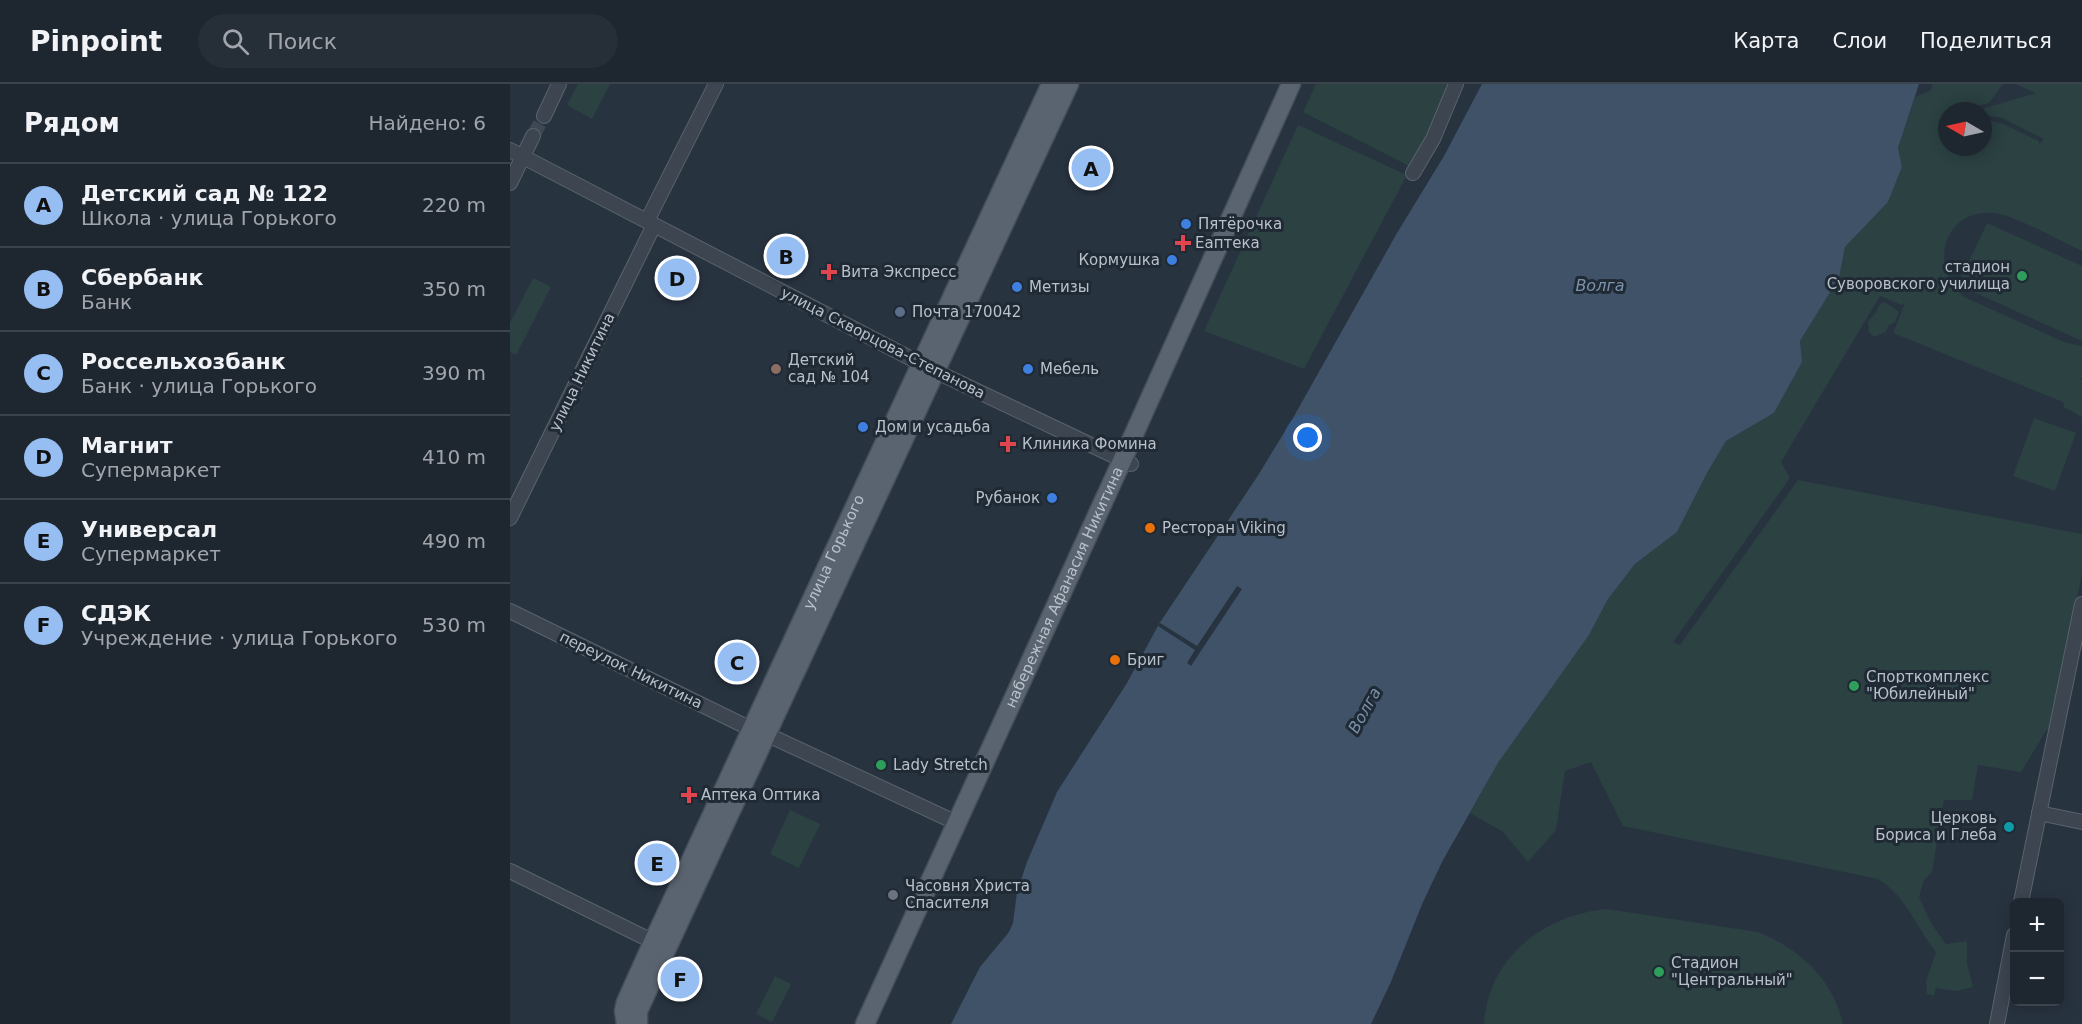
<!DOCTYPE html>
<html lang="ru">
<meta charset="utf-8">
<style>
:root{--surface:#1e2630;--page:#262e38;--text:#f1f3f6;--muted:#a1a5ab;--line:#3c434c;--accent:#96bef2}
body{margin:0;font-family:"DejaVu Sans",sans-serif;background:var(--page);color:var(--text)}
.controls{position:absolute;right:18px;bottom:18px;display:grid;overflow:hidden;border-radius:9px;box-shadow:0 3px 15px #0003}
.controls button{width:54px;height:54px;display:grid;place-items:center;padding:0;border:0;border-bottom:2px solid var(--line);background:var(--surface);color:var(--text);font:30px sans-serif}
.compass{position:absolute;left:1428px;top:18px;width:54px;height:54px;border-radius:50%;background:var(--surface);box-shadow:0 3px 15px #0003;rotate:279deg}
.you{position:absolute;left:798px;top:354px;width:21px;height:21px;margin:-15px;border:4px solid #fff;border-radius:50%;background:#1a73e8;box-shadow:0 0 0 9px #1a73e833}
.badge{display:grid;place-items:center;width:39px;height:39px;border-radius:50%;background:var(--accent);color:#111;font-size:20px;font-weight:700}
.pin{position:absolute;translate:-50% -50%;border:3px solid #fff;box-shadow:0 2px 6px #0006}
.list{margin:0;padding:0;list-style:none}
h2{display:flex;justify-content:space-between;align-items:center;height:78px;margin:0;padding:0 24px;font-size:26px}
h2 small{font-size:20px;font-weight:400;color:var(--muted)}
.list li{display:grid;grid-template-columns:39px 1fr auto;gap:18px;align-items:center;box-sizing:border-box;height:84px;padding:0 24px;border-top:2px solid var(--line)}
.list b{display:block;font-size:22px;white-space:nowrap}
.list p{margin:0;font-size:20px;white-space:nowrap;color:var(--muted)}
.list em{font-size:20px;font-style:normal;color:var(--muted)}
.icon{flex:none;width:33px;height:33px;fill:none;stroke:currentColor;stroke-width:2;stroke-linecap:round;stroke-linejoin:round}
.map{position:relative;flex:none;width:1572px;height:940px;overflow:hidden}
header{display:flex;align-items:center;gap:36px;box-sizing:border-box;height:84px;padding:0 30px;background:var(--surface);border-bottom:2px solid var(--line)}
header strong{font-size:28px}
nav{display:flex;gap:33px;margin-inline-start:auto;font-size:21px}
.search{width:420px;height:54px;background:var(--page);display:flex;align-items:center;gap:15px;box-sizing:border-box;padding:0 21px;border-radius:33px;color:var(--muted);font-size:22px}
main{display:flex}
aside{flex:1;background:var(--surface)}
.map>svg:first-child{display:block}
.green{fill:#2b4142}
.water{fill:#3f5268}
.pier{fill:#283340}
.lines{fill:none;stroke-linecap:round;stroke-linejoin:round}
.minor-tunnel{stroke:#3e4855;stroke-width:14;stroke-dasharray:14 7;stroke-linecap:butt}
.minor-casing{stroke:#59636d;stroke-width:16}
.major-casing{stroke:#454e59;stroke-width:21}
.minor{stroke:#3c4550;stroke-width:14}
.major{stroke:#5a6470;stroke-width:18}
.shop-dot{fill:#3f7fe0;stroke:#202a35;stroke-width:2}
.health-dot{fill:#e0444e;stroke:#202a35;stroke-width:2}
.leisure-dot{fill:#2e9e5b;stroke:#202a35;stroke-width:2}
.service-dot{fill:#5c6f8a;stroke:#202a35;stroke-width:2}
.education-dot{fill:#8d6e63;stroke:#202a35;stroke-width:2}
.food-dot{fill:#e8710a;stroke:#202a35;stroke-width:2}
.culture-dot{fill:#0f9aa8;stroke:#202a35;stroke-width:2}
.worship-dot{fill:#6b7280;stroke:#202a35;stroke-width:2}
.labels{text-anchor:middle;stroke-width:6;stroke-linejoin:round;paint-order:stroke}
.poi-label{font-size:15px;fill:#b8c0ca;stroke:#202a35;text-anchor:start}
.street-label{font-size:15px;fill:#b8c0ca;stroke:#202a35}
.water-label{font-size:16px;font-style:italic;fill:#7b92ab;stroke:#202a35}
</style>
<header>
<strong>Pinpoint</strong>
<div class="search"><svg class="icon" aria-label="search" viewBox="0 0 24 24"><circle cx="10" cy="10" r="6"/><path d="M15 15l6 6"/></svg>Поиск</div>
<nav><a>Карта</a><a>Слои</a><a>Поделиться</a></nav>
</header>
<main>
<aside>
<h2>Рядом<small>Найдено: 6</small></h2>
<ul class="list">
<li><span class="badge">A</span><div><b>Детский сад № 122</b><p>Школа · улица Горького</p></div><em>220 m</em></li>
<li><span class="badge">B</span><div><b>Сбербанк</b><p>Банк</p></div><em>350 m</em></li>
<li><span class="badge">C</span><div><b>Россельхозбанк</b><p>Банк · улица Горького</p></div><em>390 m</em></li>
<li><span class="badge">D</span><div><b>Магнит</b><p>Супермаркет</p></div><em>410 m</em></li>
<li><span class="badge">E</span><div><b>Универсал</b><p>Супермаркет</p></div><em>490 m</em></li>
<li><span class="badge">F</span><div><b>СДЭК</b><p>Учреждение · улица Горького</p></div><em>530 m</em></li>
</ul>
</aside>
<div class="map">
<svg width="1572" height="940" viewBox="0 0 1572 940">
<rect width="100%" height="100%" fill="#283340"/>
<g class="green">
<polygon points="68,0 100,0 82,35 57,21"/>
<polygon points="806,0 941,0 903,84 793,28"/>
<path d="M1423,0H1493L1479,19L1456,25L1455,27H1437V63H1473V36L1491,39L1529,57V60L1534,55L1492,34L1473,31V27H1465L1526,9L1505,0H1572V167C1551,158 1503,130 1483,129C1433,125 1418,184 1454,213L1554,258L1572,262V294H1569L1572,296V333L1554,323L1553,318L1383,249L1395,219L1391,221L1370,212L1271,378L1280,394L1163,558L1170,561L1288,396L1572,450V490L1541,643L1536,647L1511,688L1468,681L1462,716H1434L1422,788L1414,796L1409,813L1421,839L1436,860L1457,857V879L1463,903L1446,907L1426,904L1424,912L1417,910L1416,897L1426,868C1406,843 1396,812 1368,795L1113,742L1081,678L1055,687L1046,746L1018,778L993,748L960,729L988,679L1079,551L1098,515L1125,480L1167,448L1197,389L1216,357L1264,329L1292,278L1290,257L1329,194L1335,163L1378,118L1392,83L1388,64L1405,13L1420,7Z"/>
<polygon points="788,41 897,91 794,285 694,247"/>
<polygon points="1477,139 1572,182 1572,257 1448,201"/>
<polygon points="23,194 41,203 6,271 0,268 0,239"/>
<polygon points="1375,218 1389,228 1385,238 1378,242 1376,248 1364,253 1359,249 1358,237 1365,230 1370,220"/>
<polygon points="1524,334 1566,349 1545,407 1503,392"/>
<polygon points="280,726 310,740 289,784 260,770"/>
<path d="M1097,825L1248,848C1290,865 1323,895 1333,940H974C978,873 1034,831 1097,825Z"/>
<polygon points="265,892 281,900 262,938 246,930"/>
</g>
<polygon class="water" points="972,0 1409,0 1388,64 1392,83 1378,118 1335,163 1329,194 1290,257 1292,278 1264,329 1216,357 1197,389 1167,448 1125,480 1098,515 1079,551 988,679 933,776 913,818 880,900 861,940 441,940 470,883 499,848 503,839 507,808 517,778 547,708 617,599 649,540 747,393 783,334 887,149 934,72"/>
<polygon class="pier" points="727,502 732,505 681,582 677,579 685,566 648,542 650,539 687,562"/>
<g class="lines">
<polyline class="minor-tunnel" points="23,52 34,32"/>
<g class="minor-casing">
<g id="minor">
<polyline points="34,32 49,0"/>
<polyline points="0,66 425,287 621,380"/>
<polyline points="903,89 923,55 946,0"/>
<polyline points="0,99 23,52"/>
<polyline points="137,137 206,0"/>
<polyline points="0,434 144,141"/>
<polyline points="0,527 241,645"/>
<polyline points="256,650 447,739"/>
<polyline points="1529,729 1572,738"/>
<polyline points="0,787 152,862"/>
<polyline points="1511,818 1572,520"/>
<polyline points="1487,940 1504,851"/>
</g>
</g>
<g class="major-casing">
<g id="major">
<path id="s1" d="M116,940L114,927L116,918L143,858L541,0"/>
<polyline points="128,940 128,927 157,864 559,0"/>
<path id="s2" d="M355,940L611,379L781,0"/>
</g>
</g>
<use href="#minor" class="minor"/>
<use href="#major" class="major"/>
</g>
<g class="shop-dot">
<circle cx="676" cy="140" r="6"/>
<circle cx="662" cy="176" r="6"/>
<circle cx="507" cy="203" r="6"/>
<circle cx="518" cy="285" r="6"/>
<circle cx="353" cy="343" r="6"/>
<circle cx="542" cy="414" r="6"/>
</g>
<g class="health-dot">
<path d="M670 150h6v6h6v6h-6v6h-6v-6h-6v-6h6z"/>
<path d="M316 179h6v6h6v6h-6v6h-6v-6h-6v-6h6z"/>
<path d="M495 351h6v6h6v6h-6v6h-6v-6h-6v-6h6z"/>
<path d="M176 702h6v6h6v6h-6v6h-6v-6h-6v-6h6z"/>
</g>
<g class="leisure-dot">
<circle cx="1512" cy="192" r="6"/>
<circle cx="1344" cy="602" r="6"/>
<circle cx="371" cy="681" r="6"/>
<circle cx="1149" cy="888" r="6"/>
</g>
<circle class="service-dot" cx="390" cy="228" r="6"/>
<circle class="education-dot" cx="266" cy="285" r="6"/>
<g class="food-dot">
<circle cx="640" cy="444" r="6"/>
<circle cx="605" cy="576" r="6"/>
</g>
<circle class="culture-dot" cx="1499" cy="743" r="6"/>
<circle class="worship-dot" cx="383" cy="811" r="6"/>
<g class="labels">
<g class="poi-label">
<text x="688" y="145">Пятёрочка</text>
<text x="685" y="164">Еаптека</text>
<text x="650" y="181" text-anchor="end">Кормушка</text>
<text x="1500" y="188" text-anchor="end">стадион<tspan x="1500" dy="17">Суворовского училища</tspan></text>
<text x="331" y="193">Вита Экспресс</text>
<text x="519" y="208">Метизы</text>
<text x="402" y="233">Почта 170042</text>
<text x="278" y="281">Детский<tspan x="278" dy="17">сад № 104</tspan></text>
<text x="530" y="290">Мебель</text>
<text x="365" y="348">Дом и усадьба</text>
<text x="512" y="365">Клиника Фомина</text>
<text x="530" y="419" text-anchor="end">Рубанок</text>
<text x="652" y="449">Ресторан Viking</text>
<text x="617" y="581">Бриг</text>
<text x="1356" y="598">Спорткомплекс<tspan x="1356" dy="17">"Юбилейный"</tspan></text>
<text x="383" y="686">Lady Stretch</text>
<text x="191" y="716">Аптека Оптика</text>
<text x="1487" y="739" text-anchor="end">Церковь<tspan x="1487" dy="17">Бориса и Глеба</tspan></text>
<text x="395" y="807">Часовня Христа<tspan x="395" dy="17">Спасителя</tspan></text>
<text x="1161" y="884">Стадион<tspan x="1161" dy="17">"Центральный"</tspan></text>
</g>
<g class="street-label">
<text transform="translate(373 259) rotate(27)" y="5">улица Скворцова-Степанова</text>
<text transform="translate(72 288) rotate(-64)" y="5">улица Никитина</text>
<text dy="5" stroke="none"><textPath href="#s1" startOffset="518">улица Горького</textPath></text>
<text dy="5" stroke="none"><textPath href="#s2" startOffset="480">набережная Афанасия Никитина</textPath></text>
<text transform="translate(121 586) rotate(26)" y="5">переулок Никитина</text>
</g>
<g class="water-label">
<text x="1090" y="207">Волга</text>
<text transform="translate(854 626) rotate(-61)" y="6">Волга</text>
</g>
</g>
</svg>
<div class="controls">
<button>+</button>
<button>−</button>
</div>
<svg class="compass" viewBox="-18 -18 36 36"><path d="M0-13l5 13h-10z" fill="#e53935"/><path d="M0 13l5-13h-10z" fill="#a1a5ab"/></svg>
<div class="you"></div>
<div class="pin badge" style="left:581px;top:84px">A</div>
<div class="pin badge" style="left:276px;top:172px">B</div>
<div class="pin badge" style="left:227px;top:578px">C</div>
<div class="pin badge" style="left:167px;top:194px">D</div>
<div class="pin badge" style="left:147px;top:779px">E</div>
<div class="pin badge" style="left:170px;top:895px">F</div>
</div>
</main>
